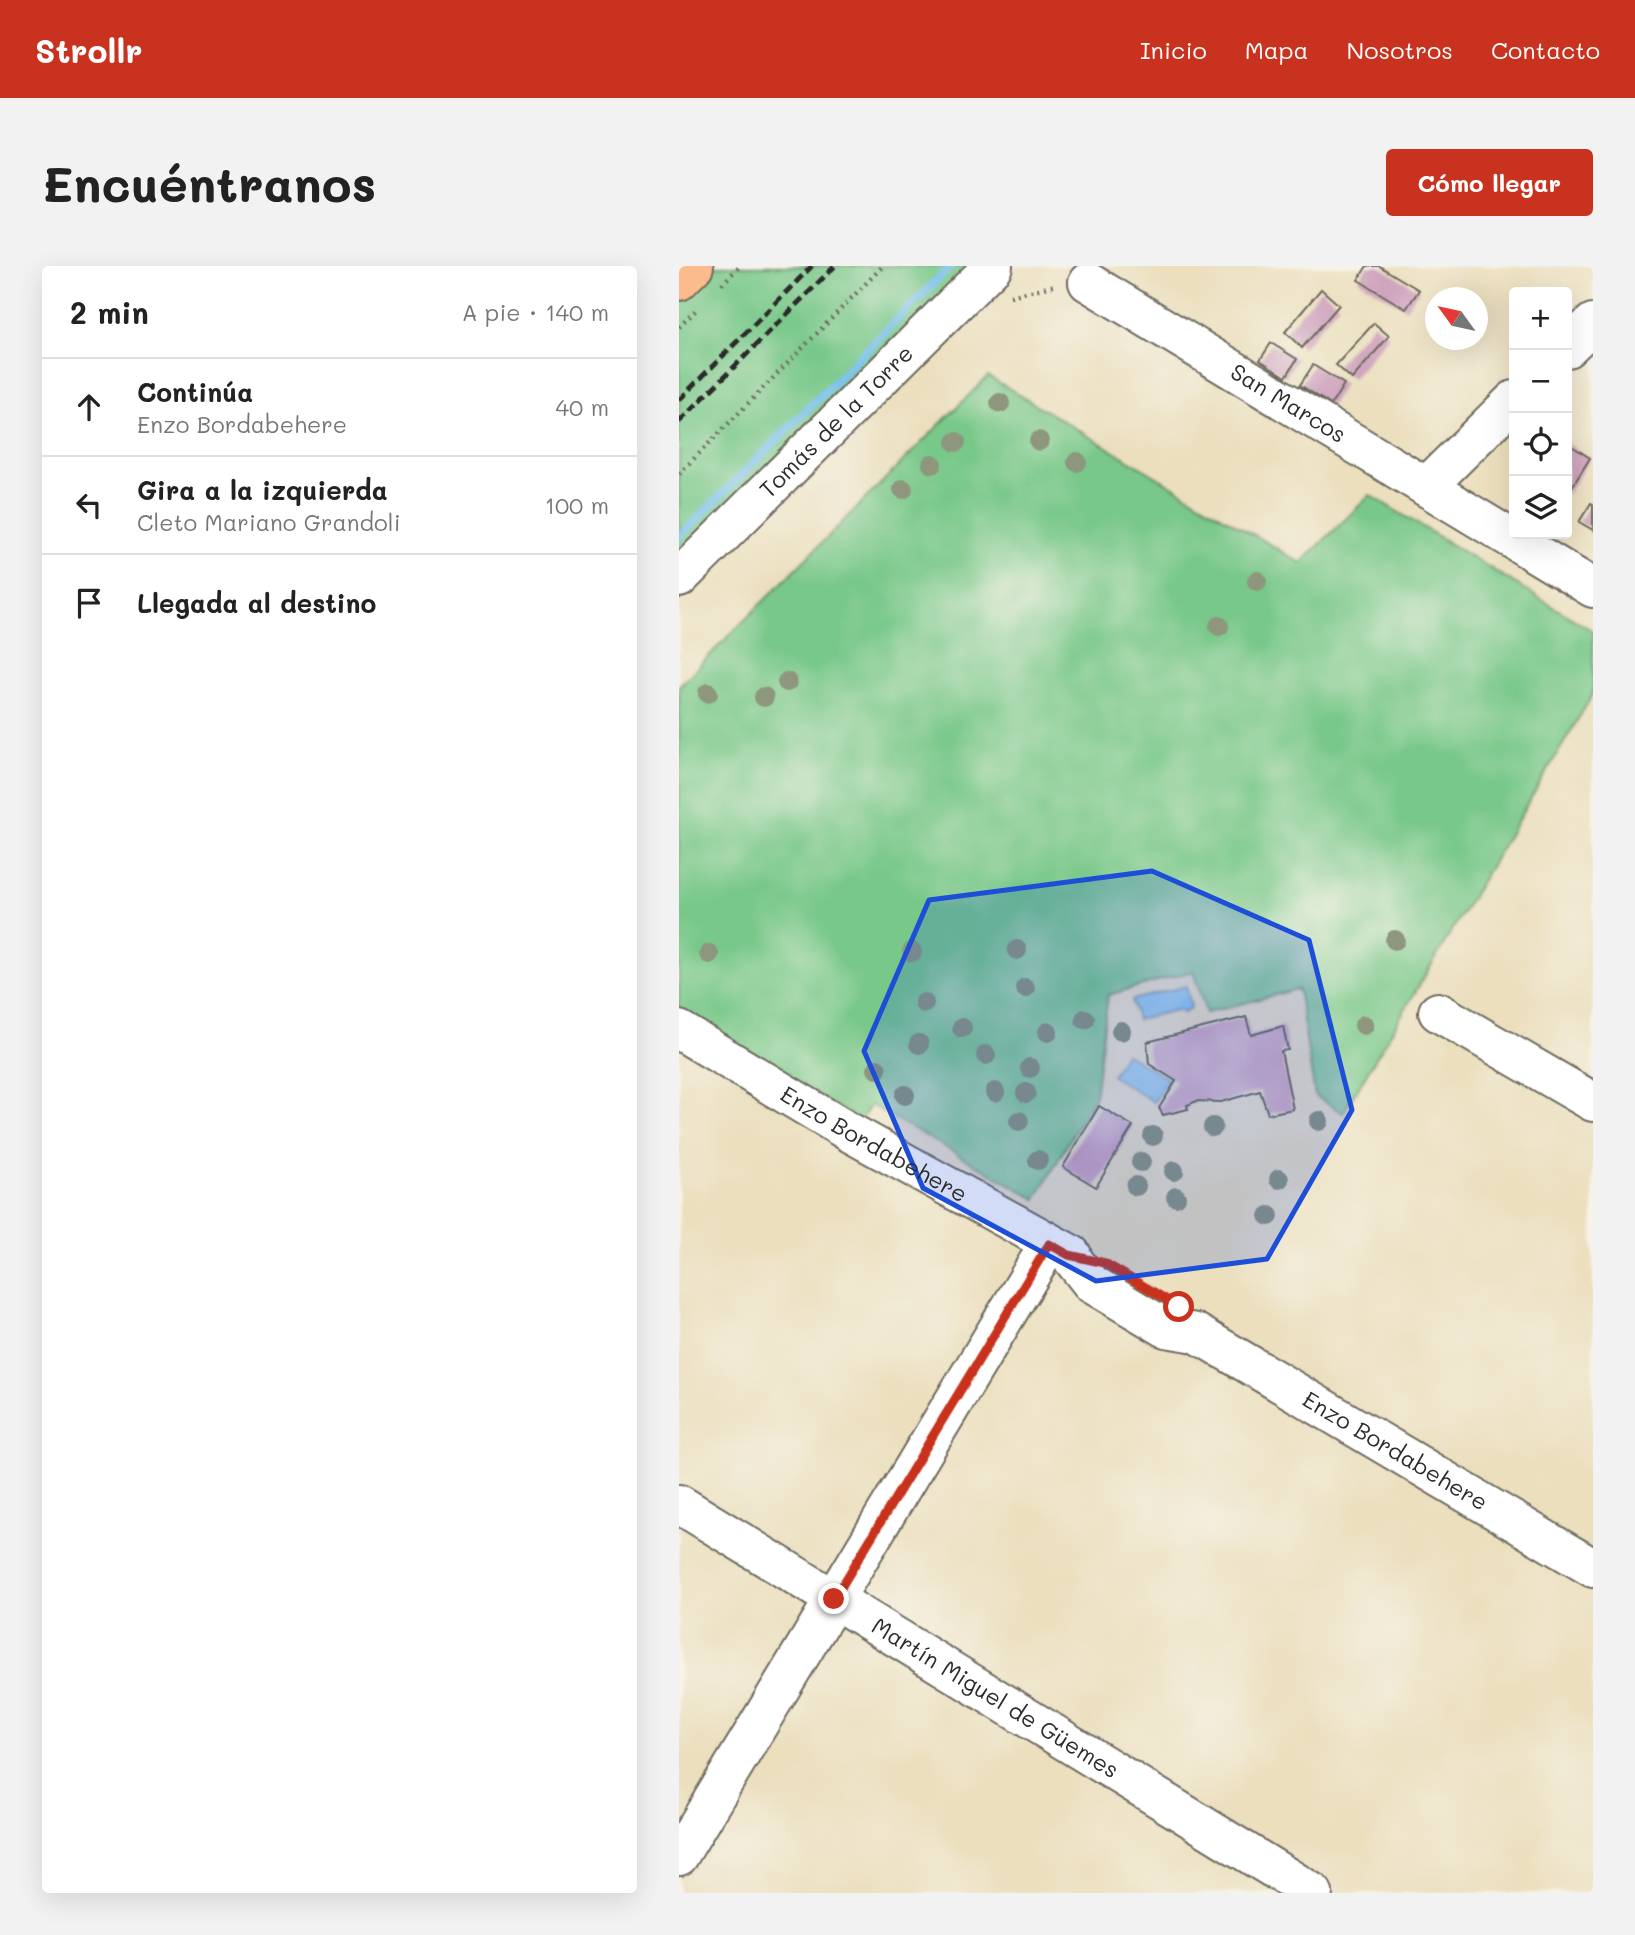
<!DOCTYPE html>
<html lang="es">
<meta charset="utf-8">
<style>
:root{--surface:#fff;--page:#f2f2f2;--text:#222;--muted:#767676;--line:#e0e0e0;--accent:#c8321e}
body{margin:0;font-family:Mali,sans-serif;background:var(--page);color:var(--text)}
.controls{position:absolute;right:21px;top:21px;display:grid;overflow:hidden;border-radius:7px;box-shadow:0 7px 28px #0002}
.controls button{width:63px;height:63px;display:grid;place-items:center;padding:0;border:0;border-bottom:2px solid var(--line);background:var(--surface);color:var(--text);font:35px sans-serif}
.compass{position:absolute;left:746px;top:21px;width:63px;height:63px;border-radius:50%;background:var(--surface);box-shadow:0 7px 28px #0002;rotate:303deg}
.stop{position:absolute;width:21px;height:21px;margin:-16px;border:5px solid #c8321e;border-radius:50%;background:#fff}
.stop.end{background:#c8321e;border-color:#fff;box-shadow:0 2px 7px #0008}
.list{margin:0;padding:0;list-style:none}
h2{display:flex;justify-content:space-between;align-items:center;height:91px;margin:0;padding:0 28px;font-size:30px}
h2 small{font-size:23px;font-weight:400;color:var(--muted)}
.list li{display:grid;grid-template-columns:46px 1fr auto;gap:21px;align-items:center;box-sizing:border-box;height:98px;padding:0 28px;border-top:2px solid var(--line)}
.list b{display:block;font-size:26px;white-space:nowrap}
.list p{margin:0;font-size:23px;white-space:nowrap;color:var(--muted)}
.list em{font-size:23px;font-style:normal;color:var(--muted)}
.icon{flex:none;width:38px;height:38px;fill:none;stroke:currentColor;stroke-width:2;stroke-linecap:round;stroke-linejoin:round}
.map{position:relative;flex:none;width:914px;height:1627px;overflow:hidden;border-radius:7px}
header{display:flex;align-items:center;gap:42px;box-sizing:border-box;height:98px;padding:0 35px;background:var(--accent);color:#fff}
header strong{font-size:33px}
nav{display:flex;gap:38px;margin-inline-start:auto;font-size:24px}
.intro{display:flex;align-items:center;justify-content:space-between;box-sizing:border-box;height:168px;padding:0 42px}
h1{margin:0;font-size:49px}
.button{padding:18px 32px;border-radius:7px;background:var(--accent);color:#fff;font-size:24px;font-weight:700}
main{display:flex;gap:42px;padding:0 42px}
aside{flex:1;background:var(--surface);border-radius:7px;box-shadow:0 7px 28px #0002}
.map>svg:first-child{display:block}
.green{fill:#78c889;stroke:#527a5a;stroke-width:2}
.water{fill:#78c0f0;stroke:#52768e;stroke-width:2}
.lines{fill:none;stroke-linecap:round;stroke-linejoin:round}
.stream{stroke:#78c0f0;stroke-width:8}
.building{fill:#cb9cba}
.minor-casing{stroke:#6e6a5e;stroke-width:42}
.major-casing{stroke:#6e6a5e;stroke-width:42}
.path{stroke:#6e6a5e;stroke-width:4.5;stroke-dasharray:2 5;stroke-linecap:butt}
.minor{stroke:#fff;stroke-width:38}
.major{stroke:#fbbb8d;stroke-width:38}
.rail{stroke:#2b2b2b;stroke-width:5;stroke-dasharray:10 5;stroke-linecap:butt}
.tree{fill:#8e967d}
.route{stroke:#c8321e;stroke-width:9}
.marked{fill:#1d4ed8;fill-opacity:0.2;stroke:#1d4ed8;stroke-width:5;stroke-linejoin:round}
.labels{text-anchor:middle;stroke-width:7;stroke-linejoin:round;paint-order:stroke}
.street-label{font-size:23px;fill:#2b2b2b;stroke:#f7f3e8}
</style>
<header>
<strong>Strollr</strong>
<nav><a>Inicio</a><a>Mapa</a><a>Nosotros</a><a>Contacto</a></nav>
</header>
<div class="intro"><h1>Encuéntranos</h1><a class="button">Cómo llegar</a></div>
<main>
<aside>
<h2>2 min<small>A pie · 140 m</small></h2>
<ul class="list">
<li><svg class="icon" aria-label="ahead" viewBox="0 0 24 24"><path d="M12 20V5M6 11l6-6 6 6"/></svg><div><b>Continúa</b><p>Enzo Bordabehere</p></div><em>40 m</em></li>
<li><svg class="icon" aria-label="left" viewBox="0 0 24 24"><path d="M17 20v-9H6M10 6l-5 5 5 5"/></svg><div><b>Gira a la izquierda</b><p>Cleto Mariano Grandoli</p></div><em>100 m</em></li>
<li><svg class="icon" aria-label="arrive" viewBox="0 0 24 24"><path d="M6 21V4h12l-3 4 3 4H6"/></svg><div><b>Llegada al destino</b></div></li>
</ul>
</aside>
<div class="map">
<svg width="914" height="1627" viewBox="0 0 914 1627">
<rect width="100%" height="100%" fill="#f7f3e8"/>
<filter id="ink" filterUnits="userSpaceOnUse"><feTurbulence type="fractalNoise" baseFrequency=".0143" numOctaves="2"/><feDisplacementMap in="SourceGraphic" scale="14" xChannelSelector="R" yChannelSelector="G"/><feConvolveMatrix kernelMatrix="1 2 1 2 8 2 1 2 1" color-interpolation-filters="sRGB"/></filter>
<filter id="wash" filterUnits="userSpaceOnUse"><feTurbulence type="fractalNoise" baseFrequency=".00686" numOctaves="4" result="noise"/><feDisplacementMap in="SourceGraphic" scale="28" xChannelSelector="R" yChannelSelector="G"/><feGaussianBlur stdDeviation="1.57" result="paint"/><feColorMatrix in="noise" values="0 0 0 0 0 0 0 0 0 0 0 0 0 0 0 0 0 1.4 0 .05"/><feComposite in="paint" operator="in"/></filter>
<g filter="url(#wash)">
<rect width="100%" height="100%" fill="#ebdfbe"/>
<g class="green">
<polygon points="15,0 314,0 0,312 0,15"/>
<polygon points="309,110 622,297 691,229 914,365 914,428 664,847 636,830 619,723 527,747 514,705 429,729 416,830 357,933 192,839 181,855 0,746 0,420"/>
<polygon points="390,989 426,997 500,1041 517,1067"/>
</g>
<g class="water">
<polygon points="507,720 512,741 505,747 497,744 458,754 453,734"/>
<polygon points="446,787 489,813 475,836 433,810"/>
</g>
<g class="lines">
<polyline class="stream" points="0,271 272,0"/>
</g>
<g id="blocks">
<g class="building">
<polygon points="688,0 700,0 740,24 727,43 679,14"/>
<polygon points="642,23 660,39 623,82 606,66"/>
<polygon points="695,57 710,70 673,113 657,99"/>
<polygon points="592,77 618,93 607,111 581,94"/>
<polygon points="634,99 665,118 652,139 621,119"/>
<polygon points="888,177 911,192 888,229"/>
<polygon points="912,237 914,238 914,264 900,256"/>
<polygon points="567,751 572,769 604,760 609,784 602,785 614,843 589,848 581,825 542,836 518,835 508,839 509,843 484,849 480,842 497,815 470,798 468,776"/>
<polygon points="420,840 454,860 417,921 384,901"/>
</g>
</g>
</g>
<g filter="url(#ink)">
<use href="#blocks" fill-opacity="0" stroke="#6e6a5e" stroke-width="2"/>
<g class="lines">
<g class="minor-casing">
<g id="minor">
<path id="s1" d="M409,16L914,322"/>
<polyline points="888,82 914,57"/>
<polyline points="747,221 835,134"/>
<path id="s2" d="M0,312L314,0"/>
<polyline points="759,746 914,836"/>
<path id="s3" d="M0,764L170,866L393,989"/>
<path id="s4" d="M390,989L413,1018L487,1062L517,1067L914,1302"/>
<path id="s5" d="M0,1238L634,1627"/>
<polyline points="0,1590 370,978"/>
</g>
</g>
<g class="major-casing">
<polyline id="major" points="0,15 15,0"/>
</g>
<g class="path">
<polyline points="43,18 61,0"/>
<polyline points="331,30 377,19"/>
<polyline points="0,61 17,44"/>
<polyline points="0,208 204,0"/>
</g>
<use href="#minor" class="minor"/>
<use href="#major" class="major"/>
<g class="rail">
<polyline points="0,134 133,0"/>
<polyline points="0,156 156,0"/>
</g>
</g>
<g class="tree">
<circle cx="321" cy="137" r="10"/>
<circle cx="360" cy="175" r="10"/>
<circle cx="277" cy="176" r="10"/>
<circle cx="398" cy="196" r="10"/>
<circle cx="253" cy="198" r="10"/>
<circle cx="224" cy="223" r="10"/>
<circle cx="578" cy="315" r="10"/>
<circle cx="540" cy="360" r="10"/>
<circle cx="108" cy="416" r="10"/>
<circle cx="29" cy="427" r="10"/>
<circle cx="85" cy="431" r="10"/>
<circle cx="716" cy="674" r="10"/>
<circle cx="338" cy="684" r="10"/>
<circle cx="233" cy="686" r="10"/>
<circle cx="30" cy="688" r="10"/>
<circle cx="346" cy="722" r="10"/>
<circle cx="245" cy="737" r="10"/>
<circle cx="406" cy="753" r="10"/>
<circle cx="685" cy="759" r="10"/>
<circle cx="283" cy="762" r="10"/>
<circle cx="442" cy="765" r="10"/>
<circle cx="369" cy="766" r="10"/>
<circle cx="240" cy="778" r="10"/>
<circle cx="307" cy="789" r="10"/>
<circle cx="351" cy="802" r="10"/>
<circle cx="198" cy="803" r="10"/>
<circle cx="316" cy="826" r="10"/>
<circle cx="347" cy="827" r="10"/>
<circle cx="226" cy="829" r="10"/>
<circle cx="340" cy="855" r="10"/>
<circle cx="640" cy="855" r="10"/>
<circle cx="534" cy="861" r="10"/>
<circle cx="474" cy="870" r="10"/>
<circle cx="359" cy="894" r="10"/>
<circle cx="462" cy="896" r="10"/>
<circle cx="495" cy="905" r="10"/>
<circle cx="600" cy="913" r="10"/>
<circle cx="457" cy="920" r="10"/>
<circle cx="497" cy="931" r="10"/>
<circle cx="590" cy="950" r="10"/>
</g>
</g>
<g class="lines" filter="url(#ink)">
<polyline class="route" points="155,1333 370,978 390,989 426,997 500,1041"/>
</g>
<path class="marked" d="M473,605L630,674L673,844L588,993L417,1015L244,922L185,785L250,634Z"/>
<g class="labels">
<g class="street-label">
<text dy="8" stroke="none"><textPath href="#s1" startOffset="234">San Marcos</textPath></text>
<text dy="8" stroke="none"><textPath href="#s2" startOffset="222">Tomás de la Torre</textPath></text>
<text dy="8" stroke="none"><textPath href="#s3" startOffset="226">Enzo Bordabehere</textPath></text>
<text dy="8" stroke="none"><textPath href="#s4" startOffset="385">Enzo Bordabehere</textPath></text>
<text dy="8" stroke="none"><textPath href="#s5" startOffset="371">Martín Miguel de Güemes</textPath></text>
</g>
</g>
</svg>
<div class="controls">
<button>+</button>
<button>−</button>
<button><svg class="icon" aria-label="locate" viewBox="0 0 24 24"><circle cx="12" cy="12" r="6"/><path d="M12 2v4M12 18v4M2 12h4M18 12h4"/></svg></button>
<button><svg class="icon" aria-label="layers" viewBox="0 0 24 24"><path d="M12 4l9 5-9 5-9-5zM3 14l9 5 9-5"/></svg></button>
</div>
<svg class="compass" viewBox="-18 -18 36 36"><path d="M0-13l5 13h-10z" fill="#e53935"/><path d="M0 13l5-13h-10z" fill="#767676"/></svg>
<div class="stop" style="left:500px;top:1041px"></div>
<div class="stop end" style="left:155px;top:1333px"></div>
</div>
</main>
